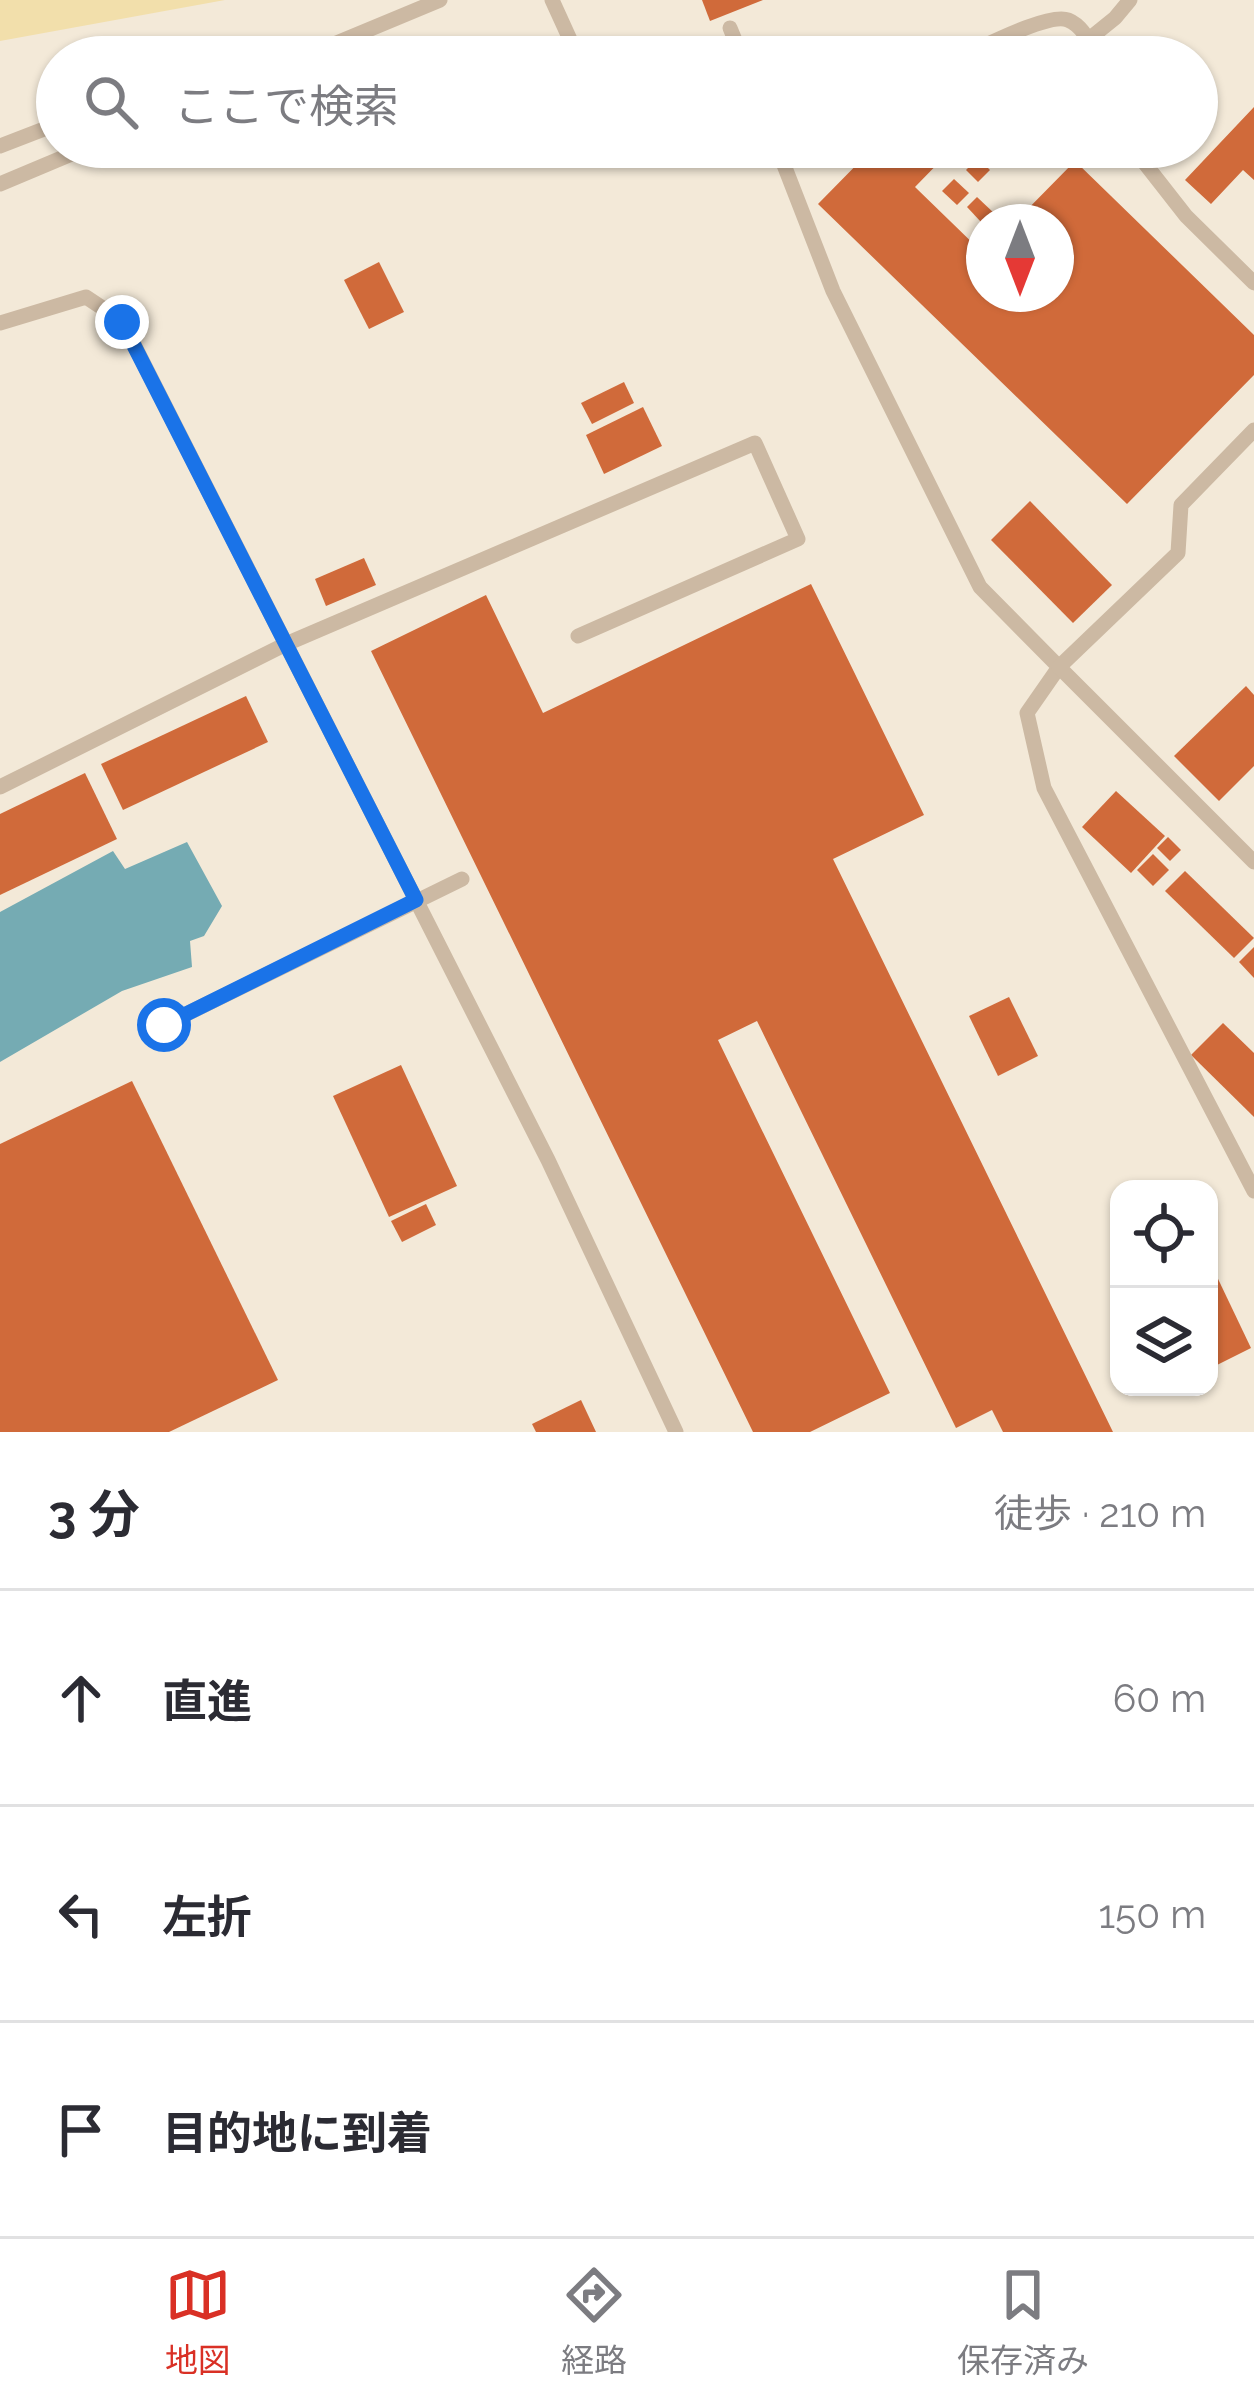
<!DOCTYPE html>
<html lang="ja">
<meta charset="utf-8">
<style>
:root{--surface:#fff;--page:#f2f2f3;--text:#2b2b33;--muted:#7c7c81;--line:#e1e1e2;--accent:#d93025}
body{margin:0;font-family:Raleway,"Noto Sans JP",sans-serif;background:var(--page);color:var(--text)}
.controls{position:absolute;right:36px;bottom:36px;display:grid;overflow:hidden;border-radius:24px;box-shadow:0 3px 9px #0004}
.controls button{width:108px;height:108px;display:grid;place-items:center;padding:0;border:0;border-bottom:3px solid var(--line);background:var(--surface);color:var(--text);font:60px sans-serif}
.compass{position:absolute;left:966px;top:204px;width:108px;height:108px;border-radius:50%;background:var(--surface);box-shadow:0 3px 9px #0004;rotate:180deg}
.stop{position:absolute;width:36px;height:36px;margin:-27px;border:9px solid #1a73e8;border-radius:50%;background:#fff}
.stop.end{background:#1a73e8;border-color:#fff;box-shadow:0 3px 12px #0008}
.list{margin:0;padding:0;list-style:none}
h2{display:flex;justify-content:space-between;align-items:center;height:156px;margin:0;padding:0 48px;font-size:51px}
h2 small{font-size:39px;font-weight:400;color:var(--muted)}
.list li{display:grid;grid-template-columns:78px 1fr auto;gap:36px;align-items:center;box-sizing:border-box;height:216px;padding:0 48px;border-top:3px solid var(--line)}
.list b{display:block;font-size:45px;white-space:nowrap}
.list em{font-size:39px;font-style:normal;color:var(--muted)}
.icon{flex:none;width:66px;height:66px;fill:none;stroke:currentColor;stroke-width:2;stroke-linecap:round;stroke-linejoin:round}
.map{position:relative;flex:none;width:1254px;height:1432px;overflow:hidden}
.search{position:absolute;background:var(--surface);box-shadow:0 3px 9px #0004;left:36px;right:36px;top:36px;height:132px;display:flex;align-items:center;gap:30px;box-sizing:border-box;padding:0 42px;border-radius:66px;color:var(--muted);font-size:45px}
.sheet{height:804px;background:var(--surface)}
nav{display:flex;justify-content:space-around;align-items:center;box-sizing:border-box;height:168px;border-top:3px solid var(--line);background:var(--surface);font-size:33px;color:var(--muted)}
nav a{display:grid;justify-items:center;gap:6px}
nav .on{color:var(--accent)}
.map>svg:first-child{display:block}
.sand{fill:#f2dfab}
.water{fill:#75abb3}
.building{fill:#d06a3a}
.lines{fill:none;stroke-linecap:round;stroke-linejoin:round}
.service{stroke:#ccb9a3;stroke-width:15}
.route{stroke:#1a73e8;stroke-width:15}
</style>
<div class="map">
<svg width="1254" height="1432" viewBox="0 0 1254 1432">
<rect width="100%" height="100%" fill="#f3e9d8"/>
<polygon class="sand" points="0,0 225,0 0,41"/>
<polygon class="water" points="187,842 222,906 204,936 190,941 192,967 122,991 0,1062 0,912 113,851 125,869"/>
<g class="building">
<polygon points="702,0 763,0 710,21"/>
<polygon points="816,43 822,57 781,57"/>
<polygon points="1254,107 1254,180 1243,170 1211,204 1185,180"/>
<polygon points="874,147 954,147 915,187 984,254 984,294 1056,294 1056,222 1015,222 1075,161 1254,335 1254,375 1127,504 818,204"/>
<polygon points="978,158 990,170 978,182 966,170"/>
<polygon points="954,179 969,193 957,205 942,191"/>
<polygon points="977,197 996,215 989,222 981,222 967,207"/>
<polygon points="379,262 404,312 369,329 344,280"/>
<polygon points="624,382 634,403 592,424 581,403"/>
<polygon points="643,407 662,446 604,474 586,435"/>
<polygon points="1030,501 1112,585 1073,623 991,540"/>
<polygon points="364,558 376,585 326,606 315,579"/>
<polygon points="811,584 924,815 833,859 1113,1432 1003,1432 992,1410 956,1428 757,1021 718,1040 890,1393 810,1432 753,1432 371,651 486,595 543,713"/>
<polygon points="1246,686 1254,695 1254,766 1219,801 1174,756"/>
<polygon points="246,696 268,742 123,810 101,764"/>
<polygon points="85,773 117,839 0,895 0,814"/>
<polygon points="1116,791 1165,836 1131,873 1082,827"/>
<polygon points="1168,837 1181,850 1170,861 1157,848"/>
<polygon points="1153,854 1169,870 1153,886 1137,870"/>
<polygon points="1185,871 1254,938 1234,958 1165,891"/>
<polygon points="1254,947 1254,978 1239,962"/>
<polygon points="1009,997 1038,1056 998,1076 969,1016"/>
<polygon points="1223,1023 1254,1053 1254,1117 1191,1055"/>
<polygon points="401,1065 457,1186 389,1217 333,1096"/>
<polygon points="132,1081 278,1380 169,1432 0,1432 0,1144"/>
<polygon points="426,1204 436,1225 402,1242 391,1221"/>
<polygon points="1209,1260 1251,1348 1217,1365 1209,1349"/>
<polygon points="581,1400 596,1432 536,1432 532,1424"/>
</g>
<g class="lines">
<g class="service">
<polyline points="552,0 578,57"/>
<polyline points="730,28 742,57"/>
<polyline points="1089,39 1115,18 1130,0"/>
<polyline points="303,57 440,0"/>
<path d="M960,57C981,48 1049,12 1068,20C1083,26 1091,43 1096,57"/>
<polyline points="0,146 57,124"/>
<polyline points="777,147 833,291 980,587 1059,667 1027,713 1044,788 1254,1191"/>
<polyline points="1132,147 1186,216 1254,283"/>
<polyline points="0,184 88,147"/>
<polyline points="0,323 86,297 122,321 548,1160 676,1432"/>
<polyline points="1254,430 1181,505 1178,553 1059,667 1254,862"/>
<polyline points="0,787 286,644 755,443 798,539 578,636"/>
<polyline points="164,1025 462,879"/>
</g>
</g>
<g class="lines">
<polyline class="route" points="122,322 416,900 164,1025"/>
</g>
</svg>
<div class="controls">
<button><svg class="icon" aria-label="locate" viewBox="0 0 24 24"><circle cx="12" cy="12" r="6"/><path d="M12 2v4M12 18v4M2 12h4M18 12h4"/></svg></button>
<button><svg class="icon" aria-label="layers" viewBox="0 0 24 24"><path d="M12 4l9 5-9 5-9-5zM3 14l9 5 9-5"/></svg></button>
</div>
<svg class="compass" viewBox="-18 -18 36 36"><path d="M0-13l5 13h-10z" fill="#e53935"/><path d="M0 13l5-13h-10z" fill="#7c7c81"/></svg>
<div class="stop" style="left:164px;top:1025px"></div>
<div class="stop end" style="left:122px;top:322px"></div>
<div class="search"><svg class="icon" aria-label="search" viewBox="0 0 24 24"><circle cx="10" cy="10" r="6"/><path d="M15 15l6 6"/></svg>ここで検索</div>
</div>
<section class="sheet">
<h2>3 分<small>徒歩 · 210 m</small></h2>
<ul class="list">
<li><svg class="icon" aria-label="ahead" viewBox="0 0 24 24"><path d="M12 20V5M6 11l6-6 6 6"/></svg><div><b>直進</b></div><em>60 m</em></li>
<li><svg class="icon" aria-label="left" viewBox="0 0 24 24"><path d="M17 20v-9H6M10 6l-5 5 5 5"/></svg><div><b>左折</b></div><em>150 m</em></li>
<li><svg class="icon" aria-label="arrive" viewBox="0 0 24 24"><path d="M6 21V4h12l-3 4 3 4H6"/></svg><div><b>目的地に到着</b></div></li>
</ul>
</section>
<nav>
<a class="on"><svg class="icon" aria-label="map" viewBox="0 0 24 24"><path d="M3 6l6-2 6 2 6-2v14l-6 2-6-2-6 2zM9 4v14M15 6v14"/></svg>地図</a>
<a><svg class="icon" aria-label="directions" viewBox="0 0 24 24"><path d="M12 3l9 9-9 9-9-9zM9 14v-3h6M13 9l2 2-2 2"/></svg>経路</a>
<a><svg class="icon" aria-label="saved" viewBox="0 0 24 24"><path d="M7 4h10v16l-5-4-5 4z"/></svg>保存済み</a>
</nav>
